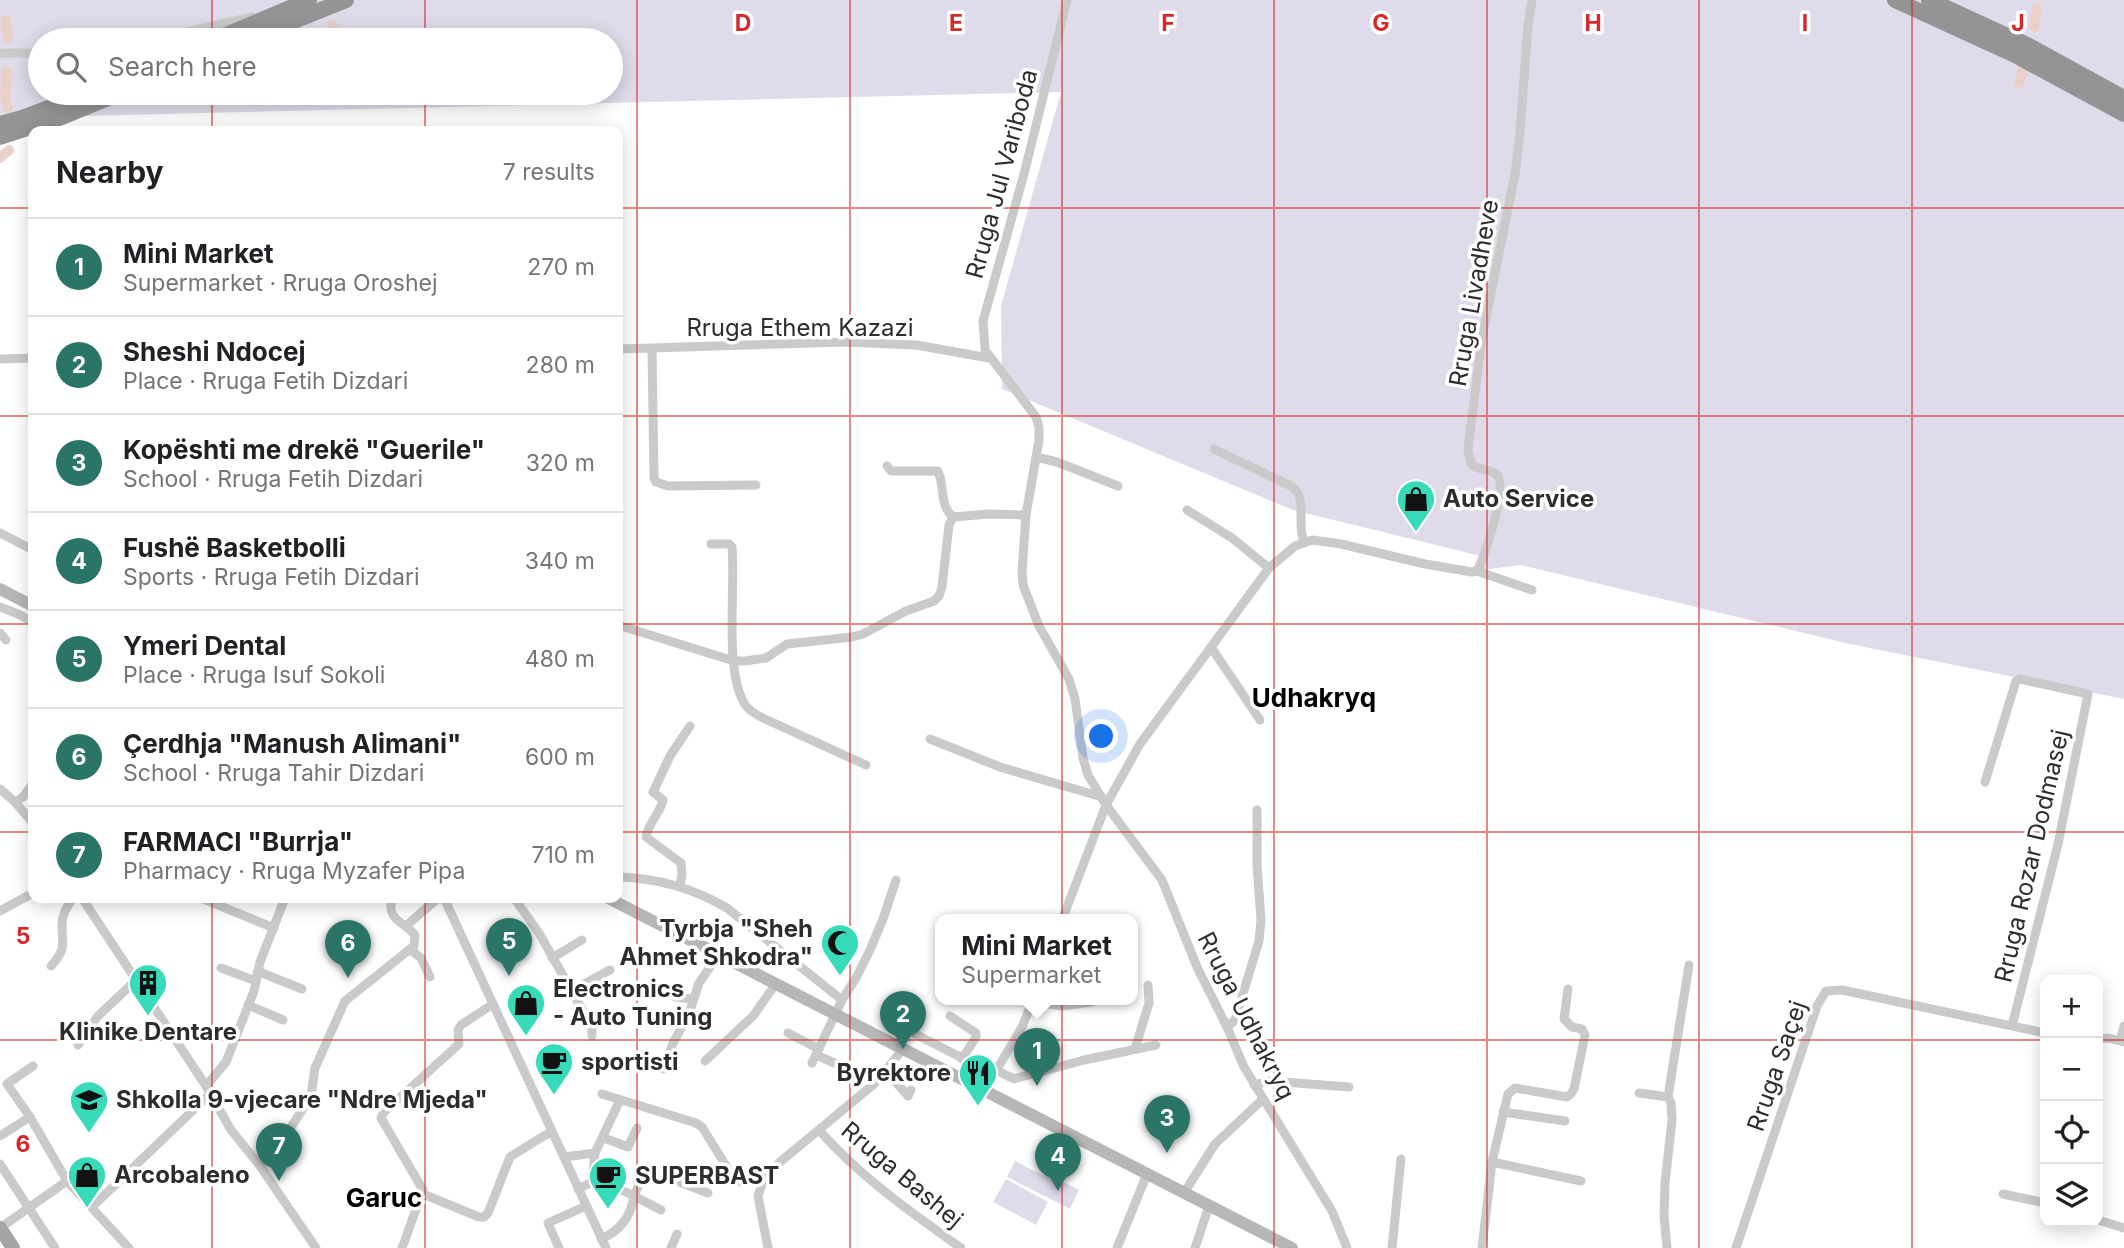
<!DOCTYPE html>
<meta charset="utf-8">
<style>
:root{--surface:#fff;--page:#f2f2f2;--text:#202124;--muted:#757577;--line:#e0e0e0;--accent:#2a7568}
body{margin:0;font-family:Inter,sans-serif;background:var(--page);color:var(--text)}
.controls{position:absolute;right:21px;bottom:21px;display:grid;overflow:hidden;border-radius:14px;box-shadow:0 4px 18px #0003}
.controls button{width:63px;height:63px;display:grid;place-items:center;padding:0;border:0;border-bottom:2px solid var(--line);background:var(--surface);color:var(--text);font:35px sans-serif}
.you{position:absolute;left:1102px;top:737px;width:24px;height:24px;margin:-18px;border:5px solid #fff;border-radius:50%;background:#1a73e8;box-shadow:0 0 0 10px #1a73e833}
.badge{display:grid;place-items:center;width:46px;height:46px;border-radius:50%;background:var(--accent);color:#fff;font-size:23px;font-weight:700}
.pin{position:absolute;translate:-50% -58px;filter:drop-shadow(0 2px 4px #0008)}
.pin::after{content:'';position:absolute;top:37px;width:24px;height:21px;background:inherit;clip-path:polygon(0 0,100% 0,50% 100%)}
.popup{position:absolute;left:935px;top:914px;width:203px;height:91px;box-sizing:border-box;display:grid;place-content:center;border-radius:14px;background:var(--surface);filter:drop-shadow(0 2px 5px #0005);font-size:23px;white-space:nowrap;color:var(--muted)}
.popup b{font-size:26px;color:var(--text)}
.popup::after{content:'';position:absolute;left:50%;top:100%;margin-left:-14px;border:14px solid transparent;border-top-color:var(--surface)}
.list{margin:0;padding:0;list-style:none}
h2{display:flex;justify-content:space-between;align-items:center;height:91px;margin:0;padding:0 28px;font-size:30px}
h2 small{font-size:23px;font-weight:400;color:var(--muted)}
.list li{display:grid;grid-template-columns:46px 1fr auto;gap:21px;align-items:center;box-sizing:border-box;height:98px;padding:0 28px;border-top:2px solid var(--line)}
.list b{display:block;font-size:26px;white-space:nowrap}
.list p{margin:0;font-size:23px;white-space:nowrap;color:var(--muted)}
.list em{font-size:23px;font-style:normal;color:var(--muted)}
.icon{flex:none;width:38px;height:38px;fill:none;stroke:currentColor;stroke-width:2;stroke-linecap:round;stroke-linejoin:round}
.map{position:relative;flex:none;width:2124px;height:1248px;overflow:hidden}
.search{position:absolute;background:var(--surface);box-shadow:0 4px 18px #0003;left:28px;top:28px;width:595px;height:77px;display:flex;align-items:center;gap:18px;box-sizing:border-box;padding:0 24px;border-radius:38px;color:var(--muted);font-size:26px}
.panel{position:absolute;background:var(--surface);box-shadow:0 4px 18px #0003;left:28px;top:126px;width:595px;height:777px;border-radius:14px}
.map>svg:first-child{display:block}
.green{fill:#e0dbea;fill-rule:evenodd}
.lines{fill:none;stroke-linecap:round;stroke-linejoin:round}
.canal{stroke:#e9d1c8;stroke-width:10}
.street{stroke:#cacaca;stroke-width:9}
.secondary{stroke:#b7b7b7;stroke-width:12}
.primary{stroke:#a5a5a5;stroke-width:14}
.highway{stroke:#949494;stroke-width:16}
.grid{fill:none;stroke:#d62828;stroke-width:2;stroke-opacity:0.55}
.labels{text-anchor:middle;stroke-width:7;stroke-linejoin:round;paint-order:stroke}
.street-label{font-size:24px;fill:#2d2d2d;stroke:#fff}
.poi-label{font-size:24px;font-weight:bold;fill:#2d2d2d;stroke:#fff;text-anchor:start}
.neighbourhood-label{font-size:26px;font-weight:bold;fill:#000;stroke:#fff}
.grid-label{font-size:23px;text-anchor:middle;font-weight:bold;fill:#d62828;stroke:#fff;stroke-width:7;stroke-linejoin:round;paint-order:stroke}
</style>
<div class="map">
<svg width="2124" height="1248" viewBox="0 0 2124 1248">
<rect width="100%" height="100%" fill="#fff"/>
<g class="green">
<path d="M0,0H2124V699L1850,644L1521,565L1482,570L1485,557L1293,510L1002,389L1001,306L1061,92L0,118ZM40,40H611V93H40Z"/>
<polygon points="1015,1161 1044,1176 1046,1173 1079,1190 1070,1209 1007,1177"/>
<polygon points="1006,1179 1048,1202 1036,1225 993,1202"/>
</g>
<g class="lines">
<g class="canal">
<polyline points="6,20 8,38"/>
<polyline points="332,25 335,34"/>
<polyline points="2034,27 2037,9"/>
<polyline points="7,71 5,97 8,108"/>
<polyline points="2019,83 2022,71"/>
<polyline points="0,158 9,150"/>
</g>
<g class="street">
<polyline points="1067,0 1024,174 983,321 985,350 1036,417 1039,427 1039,440 1026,515 1022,572 1023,585 1039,626 1069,679 1075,699 1083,758 1088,775 1106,805 1162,880 1197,967 1227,1027 1244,1067 1332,1211 1347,1248"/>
<polyline points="151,40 252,17"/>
<polyline points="0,53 40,53"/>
<polyline points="618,349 844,342 916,345 989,358"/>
<polyline points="652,349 654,478 656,482 668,486 756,485"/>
<polyline points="0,359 33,358"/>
<path d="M1214,449L1293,487C1308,501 1296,524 1304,541"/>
<polyline points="1036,457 1057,462 1118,486"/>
<path d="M887,466L891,471H938C945,487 939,505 953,517"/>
<polyline points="1187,510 1232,538 1269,568"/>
<polyline points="0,533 33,550"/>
<path d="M711,544H729L732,547C736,586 723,678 747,707C752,713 759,716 765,719L866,765"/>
<path d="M1477,571C1485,555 1508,488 1497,475C1492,469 1479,470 1472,465L1468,451L1469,441L1482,338L1515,174L1520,132L1528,25L1532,0"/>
<polyline points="0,607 18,614 33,622"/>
<polyline points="618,625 734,661 745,661 766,658 787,644 852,637 863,634 906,611 934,601 939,596 942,587 949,525 953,517 989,514 1026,515"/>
<polyline points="0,633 6,640"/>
<polyline points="1211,647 1260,720"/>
<polyline points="930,739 1000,767 1102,797"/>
<polyline points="1985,782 2016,681 2020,679 2088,694 2058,844 2012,1026"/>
<polyline points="0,789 15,802 33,823"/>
<polyline points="15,802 23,797 33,783"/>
<path d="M618,877C657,878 693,888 727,908L842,1000"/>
<path d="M680,886L682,874L681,863L646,837C648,823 660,814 663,800L653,792L655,788L670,756L690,726"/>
<polyline points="82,898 206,1086 231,1130 260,1166 316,1248"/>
<polyline points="201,898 274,928"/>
<polyline points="342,898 343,898"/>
<polyline points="444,898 606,1248"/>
<polyline points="514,898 539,933 592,1027 592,1036"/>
<polyline points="0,911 33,893"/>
<polyline points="1062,920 1106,805 1140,744 1269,568 1295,546 1312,540 1341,544 1425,564 1472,572 1477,571 1532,590"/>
<polyline points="406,926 438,898"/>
<polyline points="411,950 421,958 430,977"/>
<polyline points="552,958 582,940"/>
<path d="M51,966C67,948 62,945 62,924C62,914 67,906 73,898"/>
<polyline points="221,968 256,981"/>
<polyline points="257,973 262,973 302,989"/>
<polyline points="571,991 610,970"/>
<polyline points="675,997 693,999"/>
<polyline points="1033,1001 1061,1006 1092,1002"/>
<polyline points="248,1005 283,1020"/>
<polyline points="950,1016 976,1033 976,1037 962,1059"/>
<polyline points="1227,1027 1235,1020 1259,941 1261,920 1257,865 1257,810"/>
<polyline points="788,1033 819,1049"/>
<polyline points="913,1033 994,1074"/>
<polyline points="2098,1039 2108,1038 2124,1042"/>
<polyline points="2120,1041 2124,1026"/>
<polyline points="78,1045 98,1016 135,981"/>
<polyline points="1135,1049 1149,1003 1148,985"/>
<polyline points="816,1055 869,1078 874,1084"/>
<polyline points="705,1061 753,1016 775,985"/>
<polyline points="812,1063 842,1000 856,978 870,950 883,919 896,880"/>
<polyline points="33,1066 7,1084 30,1117 67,1181 129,1248"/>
<polyline points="663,1069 673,1043 689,1014 699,983 719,954"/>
<polyline points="996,1070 1014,1079 1084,1060 1156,1045"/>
<polyline points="886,1071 908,1096 911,1090"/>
<polyline points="1254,1085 1269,1081 1349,1087"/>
<polyline points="206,1086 226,1062 254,991 260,962 285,898"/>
<polyline points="984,1091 1022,1027 1033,1000"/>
<polyline points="1639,1093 1668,1097 1671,1103 1672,1120 1665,1183 1664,1216 1667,1248"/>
<polyline points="602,1094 696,1123 702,1127 733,1177 741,1182 763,1181"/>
<polyline points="1668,1097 1689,965"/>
<polyline points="1503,1112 1565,1121"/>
<path d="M819,1130C859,1176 912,1213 961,1248"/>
<polyline points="0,1136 30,1117"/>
<polyline points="604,1138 628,1147 637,1128"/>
<polyline points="564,1157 595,1153"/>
<polyline points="1492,1162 1581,1181"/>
<polyline points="0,1164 55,1248"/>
<path d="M260,1166L279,1146L311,1096L315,1068L345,1001L414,946L415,935C404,921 386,921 392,898"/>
<path d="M593,1176L634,1196C631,1217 620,1231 601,1239"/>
<polyline points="578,1189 592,1182 595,1153 620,1100"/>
<polyline points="1184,1193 1215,1144 1263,1099"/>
<polyline points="423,1194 479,1217 484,1217 488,1213 510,1157 542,1137 552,1132"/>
<polyline points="2003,1194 2045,1203"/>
<polyline points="93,1206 210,1094"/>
<polyline points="661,1210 634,1196 645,1171 649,1170 708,1193"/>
<polyline points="2098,1220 2124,1228"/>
<polyline points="0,1228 67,1181"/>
<polyline points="402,1248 423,1190 381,1118 384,1112 459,1044 458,1030 461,1025 493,1004"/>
<polyline points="559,1248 548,1223 586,1206"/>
<polyline points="671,1248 677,1234"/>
<polyline points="768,1248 758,1196 763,1181 780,1162 874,1084 903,1049"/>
<polyline points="1117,1248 1147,1174"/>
<polyline points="1195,1248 1209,1206"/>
<polyline points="1392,1248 1401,1159"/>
<polyline points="1482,1248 1492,1162 1508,1094 1515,1088 1567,1097 1571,1094 1574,1089 1585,1035 1582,1029 1572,1027 1564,1019 1568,989"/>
<polyline points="1736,1248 1817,1006 1826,991 1842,990 2045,1033"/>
</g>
<g class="secondary">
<polyline points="0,589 33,606"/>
<polyline points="608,898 1292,1248"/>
</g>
<polyline class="primary" points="0,1228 13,1248"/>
<g class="highway">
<polyline points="1895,0 2015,55 2124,114"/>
<polyline points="1929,0 2027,45 2124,98"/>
<polyline points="214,40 309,0"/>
<polyline points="246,40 346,0"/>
<polyline points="0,124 22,118 89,93"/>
<polyline points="0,137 59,118 120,93"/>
</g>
</g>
<path class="grid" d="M212,0V40M425,0V40M637,0V1248M850,0V1248M1062,0V1248M1274,0V1248M1487,0V1248M1699,0V1248M1912,0V1248M212,93V131M425,93V131M0,208H33M618,208H2124M0,416H33M618,416H2124M0,624H33M618,624H2124M0,832H33M618,832H2124M212,898V1248M425,898V1248M0,1040H2045M2098,1040H2124"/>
<defs>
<g id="shop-pin" transform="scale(2.0125)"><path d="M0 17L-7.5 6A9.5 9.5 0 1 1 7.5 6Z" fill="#37dbba" stroke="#fff"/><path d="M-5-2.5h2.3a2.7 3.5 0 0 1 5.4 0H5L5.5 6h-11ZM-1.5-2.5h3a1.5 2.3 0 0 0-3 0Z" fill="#111"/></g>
<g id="mosque-pin" transform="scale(2.0125)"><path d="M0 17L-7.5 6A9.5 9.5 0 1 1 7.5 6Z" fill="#37dbba" stroke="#fff"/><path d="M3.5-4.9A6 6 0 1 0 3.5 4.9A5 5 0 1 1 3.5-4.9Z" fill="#111"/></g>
<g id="building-pin" transform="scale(2.0125)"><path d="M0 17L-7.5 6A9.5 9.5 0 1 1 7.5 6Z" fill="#37dbba" stroke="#fff"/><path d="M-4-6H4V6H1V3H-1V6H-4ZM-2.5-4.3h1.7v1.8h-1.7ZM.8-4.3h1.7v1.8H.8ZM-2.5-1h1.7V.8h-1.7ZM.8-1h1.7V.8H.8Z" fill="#111"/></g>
<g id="cafe-pin" transform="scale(2.0125)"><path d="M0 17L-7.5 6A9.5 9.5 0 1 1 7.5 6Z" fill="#37dbba" stroke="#fff"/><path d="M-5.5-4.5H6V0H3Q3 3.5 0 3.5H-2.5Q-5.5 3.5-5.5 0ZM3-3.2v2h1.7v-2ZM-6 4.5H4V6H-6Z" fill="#111"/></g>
<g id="restaurant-pin" transform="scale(2.0125)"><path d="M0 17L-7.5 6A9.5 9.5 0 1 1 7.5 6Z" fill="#37dbba" stroke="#fff"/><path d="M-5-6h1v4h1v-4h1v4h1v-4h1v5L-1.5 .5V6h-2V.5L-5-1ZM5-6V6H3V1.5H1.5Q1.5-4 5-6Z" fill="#111"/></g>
<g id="school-pin" transform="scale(2.0125)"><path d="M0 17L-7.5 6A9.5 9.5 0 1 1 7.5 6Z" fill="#37dbba" stroke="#fff"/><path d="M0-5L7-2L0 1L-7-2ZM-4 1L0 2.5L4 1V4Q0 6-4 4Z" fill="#111"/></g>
</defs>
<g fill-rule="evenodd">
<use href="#shop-pin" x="1416" y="499"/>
<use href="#mosque-pin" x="840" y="943"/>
<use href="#building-pin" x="148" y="983"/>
<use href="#shop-pin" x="526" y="1003"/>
<use href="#cafe-pin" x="554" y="1062"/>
<use href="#restaurant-pin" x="978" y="1073"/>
<use href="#school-pin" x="89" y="1100"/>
<use href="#shop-pin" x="87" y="1175"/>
<use href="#cafe-pin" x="608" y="1176"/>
</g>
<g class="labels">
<g class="street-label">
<text transform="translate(1002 174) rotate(-75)" y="8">Rruga Jul Variboda</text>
<text transform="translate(1474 293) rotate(-80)" y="8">Rruga Livadheve</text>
<text x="800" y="336">Rruga Ethem Kazazi</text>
<text transform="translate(2032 856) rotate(-77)" y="8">Rruga Rozar Dodmasej</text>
<text transform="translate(1246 1016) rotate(63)" y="8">Rruga Udhakryq</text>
<text transform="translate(1777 1066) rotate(-71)" y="8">Rruga Saçej</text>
<text transform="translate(902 1175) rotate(40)" y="8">Rruga Bashej</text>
</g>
<g class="poi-label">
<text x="1443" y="507">Auto Service</text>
<text x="813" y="937" text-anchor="end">Tyrbja "Sheh<tspan x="813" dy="28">Ahmet Shkodra"</tspan></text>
<text x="553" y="997">Electronics<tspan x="553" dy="28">- Auto Tuning</tspan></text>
<text x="148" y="1040" text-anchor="middle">Klinike Dentare</text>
<text x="581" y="1070">sportisti</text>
<text x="951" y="1081" text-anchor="end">Byrektore</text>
<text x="116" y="1108">Shkolla 9-vjecare "Ndre Mjeda"</text>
<text x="114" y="1183">Arcobaleno</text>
<text x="635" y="1184">SUPERBAST</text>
</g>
<g class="neighbourhood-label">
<text x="1314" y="707">Udhakryq</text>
<text x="384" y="1207">Garuc</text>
</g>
</g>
<g class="grid-label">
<text x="743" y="31">D</text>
<text x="956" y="31">E</text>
<text x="1168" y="31">F</text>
<text x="1381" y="31">G</text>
<text x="1593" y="31">H</text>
<text x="1805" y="31">I</text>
<text x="2018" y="31">J</text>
<text x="23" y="944">5</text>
<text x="23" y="1152">6</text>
</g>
</svg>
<div class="controls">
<button>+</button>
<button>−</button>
<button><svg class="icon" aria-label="locate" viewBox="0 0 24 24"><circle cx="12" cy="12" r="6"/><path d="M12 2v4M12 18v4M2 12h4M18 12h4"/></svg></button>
<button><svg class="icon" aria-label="layers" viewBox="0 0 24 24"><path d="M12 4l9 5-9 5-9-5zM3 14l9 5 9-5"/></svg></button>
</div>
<div class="you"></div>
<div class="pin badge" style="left:1037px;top:1086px">1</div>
<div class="popup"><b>Mini Market</b>Supermarket</div>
<div class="pin badge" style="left:903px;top:1049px">2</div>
<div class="pin badge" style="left:1167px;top:1153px">3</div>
<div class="pin badge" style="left:1058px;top:1191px">4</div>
<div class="pin badge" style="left:509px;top:976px">5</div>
<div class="pin badge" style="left:348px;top:978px">6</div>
<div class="pin badge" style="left:279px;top:1181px">7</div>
<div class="search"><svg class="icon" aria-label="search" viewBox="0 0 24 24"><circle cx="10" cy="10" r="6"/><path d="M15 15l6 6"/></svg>Search here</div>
<section class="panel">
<h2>Nearby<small>7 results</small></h2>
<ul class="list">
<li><span class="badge">1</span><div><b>Mini Market</b><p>Supermarket · Rruga Oroshej</p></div><em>270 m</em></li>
<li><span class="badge">2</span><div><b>Sheshi Ndocej</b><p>Place · Rruga Fetih Dizdari</p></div><em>280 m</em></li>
<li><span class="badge">3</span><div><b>Kopështi me drekë &quot;Guerile&quot;</b><p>School · Rruga Fetih Dizdari</p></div><em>320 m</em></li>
<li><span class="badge">4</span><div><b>Fushë Basketbolli</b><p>Sports · Rruga Fetih Dizdari</p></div><em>340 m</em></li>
<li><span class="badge">5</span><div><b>Ymeri Dental</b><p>Place · Rruga Isuf Sokoli</p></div><em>480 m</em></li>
<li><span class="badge">6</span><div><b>Çerdhja &quot;Manush Alimani&quot;</b><p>School · Rruga Tahir Dizdari</p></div><em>600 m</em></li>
<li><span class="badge">7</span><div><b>FARMACI &quot;Burrja&quot;</b><p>Pharmacy · Rruga Myzafer Pipa</p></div><em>710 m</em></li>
</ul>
</section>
</div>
